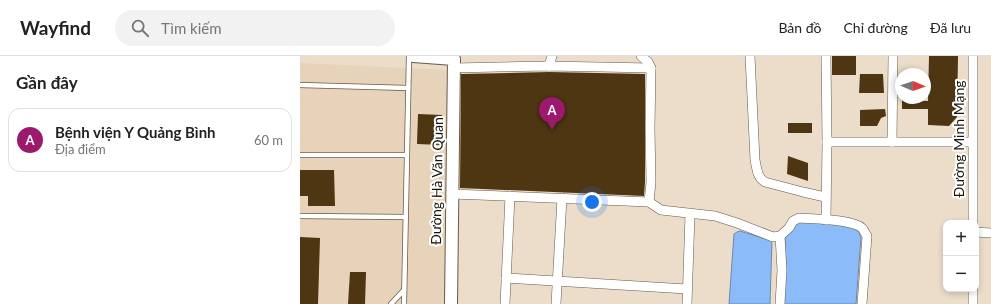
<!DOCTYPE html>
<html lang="vi">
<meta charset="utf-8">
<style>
:root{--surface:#fff;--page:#f2f2f2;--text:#222;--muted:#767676;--line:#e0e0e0;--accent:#9c1a6e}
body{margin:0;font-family:Lato,sans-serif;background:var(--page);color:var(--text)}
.controls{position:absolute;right:12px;bottom:12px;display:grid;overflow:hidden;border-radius:8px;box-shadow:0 2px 6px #0003}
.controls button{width:36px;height:36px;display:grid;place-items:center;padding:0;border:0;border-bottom:1px solid var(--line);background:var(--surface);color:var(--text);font:20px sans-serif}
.compass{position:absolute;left:595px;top:12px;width:36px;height:36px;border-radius:50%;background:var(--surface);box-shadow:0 2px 6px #0003;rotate:92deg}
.you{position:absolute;left:292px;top:146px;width:14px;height:14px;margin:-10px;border:3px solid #fff;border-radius:50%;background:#1a73e8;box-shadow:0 0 0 6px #1a73e833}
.badge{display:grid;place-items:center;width:26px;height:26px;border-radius:50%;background:var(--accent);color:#fff;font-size:13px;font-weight:700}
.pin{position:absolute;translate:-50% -33px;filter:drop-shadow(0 1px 2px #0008)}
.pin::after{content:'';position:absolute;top:21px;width:14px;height:12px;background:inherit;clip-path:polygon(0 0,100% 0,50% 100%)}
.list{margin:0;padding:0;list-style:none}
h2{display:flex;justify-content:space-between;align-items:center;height:52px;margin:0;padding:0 16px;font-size:17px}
h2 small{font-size:13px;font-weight:400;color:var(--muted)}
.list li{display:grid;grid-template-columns:26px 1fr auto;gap:12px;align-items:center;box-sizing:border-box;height:64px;margin:0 8px 8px;padding:0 8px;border:1px solid var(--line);border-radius:12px}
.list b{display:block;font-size:15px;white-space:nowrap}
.list p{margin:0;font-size:13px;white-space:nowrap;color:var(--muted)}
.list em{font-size:13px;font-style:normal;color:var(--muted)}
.icon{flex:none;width:22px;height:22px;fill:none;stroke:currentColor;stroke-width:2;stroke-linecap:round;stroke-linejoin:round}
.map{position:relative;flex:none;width:691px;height:248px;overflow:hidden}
header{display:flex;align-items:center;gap:24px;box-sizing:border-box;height:56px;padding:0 20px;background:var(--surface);border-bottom:1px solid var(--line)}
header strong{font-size:19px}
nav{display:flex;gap:22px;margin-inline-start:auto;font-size:14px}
.search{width:280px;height:36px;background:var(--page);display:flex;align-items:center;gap:10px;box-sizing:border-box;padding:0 14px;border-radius:22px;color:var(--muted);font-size:15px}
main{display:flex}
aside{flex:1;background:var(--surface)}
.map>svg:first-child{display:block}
.built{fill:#e6d3ba}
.water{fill:#8cbbf9;stroke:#6989b2}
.building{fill:#4d3611}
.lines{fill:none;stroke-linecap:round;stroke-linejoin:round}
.lane-casing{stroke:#655949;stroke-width:6}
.street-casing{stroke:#655949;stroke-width:10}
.secondary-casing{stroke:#655949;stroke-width:14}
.lane{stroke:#fff;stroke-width:4.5}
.street{stroke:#fff;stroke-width:9}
.secondary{stroke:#fff;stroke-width:12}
.labels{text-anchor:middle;stroke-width:4;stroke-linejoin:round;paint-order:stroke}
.street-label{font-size:14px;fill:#18130c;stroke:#fff}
</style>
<header>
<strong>Wayfind</strong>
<div class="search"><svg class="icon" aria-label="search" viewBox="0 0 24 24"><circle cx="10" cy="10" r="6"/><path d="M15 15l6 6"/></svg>Tìm kiếm</div>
<nav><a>Bản đồ</a><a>Chỉ đường</a><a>Đã lưu</a></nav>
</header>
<main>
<aside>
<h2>Gần đây<small></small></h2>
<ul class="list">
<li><span class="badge">A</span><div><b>Bệnh viện Y Quảng Bình</b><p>Địa điểm</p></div><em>60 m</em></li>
</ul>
</aside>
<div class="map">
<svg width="691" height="248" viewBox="0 0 691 248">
<rect width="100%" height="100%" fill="#ebddca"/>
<polygon class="built" points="0,7 148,14 145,248 0,248"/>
<g class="water">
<path d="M497,164C514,165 538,165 553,171C558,173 559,177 561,181L556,248H484L485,179Z"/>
<polygon points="440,175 472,185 470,248 429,248 434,178 437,176"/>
</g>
<g class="building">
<rect x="532" y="0" width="24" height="19"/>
<polygon points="629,0 658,0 657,61 649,70 628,69 628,53 602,53 602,44 628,45"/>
<polygon points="249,16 345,18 345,126 344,140 160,132 161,18"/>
<polygon points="560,18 583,18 584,37 559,37"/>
<polygon points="585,53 586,60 581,62 577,70 560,70 560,54"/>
<polygon points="118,58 142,59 141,89 117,88"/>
<rect x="488" y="67" width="24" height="10"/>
<polygon points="488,100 508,107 508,125 487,118"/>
<polygon points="0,114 34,114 35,150 8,150 8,140 0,140"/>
<polygon points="0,181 20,182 18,248 0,248"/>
<polygon points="50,216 66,216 65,248 48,248"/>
</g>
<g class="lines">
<g class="lane-casing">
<g id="lane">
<polyline points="0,29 108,32"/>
<polyline points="0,99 107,99"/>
<polyline points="0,160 105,161"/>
<polyline points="91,248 104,234"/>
<polyline points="104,248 109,0"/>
</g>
</g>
<g class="street-casing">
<g id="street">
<polyline points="341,0 348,6 351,12 350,72 351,126 349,146"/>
<path d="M450,0L455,104C457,113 457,121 465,126L503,136L525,141"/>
<polyline points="249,10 252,0"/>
<polyline points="154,12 249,10 351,12"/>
<polyline points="527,86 672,86"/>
<polyline points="592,86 593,0"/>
<path d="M152,138L349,146L361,154L415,160L437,167L473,181L480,180L489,172L493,165L499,162C513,163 552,163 562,172C564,174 565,177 567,180L562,248"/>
<polyline points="526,164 527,86 526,0"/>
<polyline points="673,167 673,0"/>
<polyline points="676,176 691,177"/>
<polyline points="480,180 482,214 480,248"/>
<polyline points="206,222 387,233"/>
<polyline points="205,248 210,140"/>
<polyline points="256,248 262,142"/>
<polyline points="387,248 390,158"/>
<polyline points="673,248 673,233"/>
</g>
</g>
<g class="secondary-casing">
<polyline id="secondary" points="113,0 154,3 151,248"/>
</g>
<use href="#lane" class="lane"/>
<use href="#street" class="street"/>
<use href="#secondary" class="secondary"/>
</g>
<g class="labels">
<g class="street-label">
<text transform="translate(659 83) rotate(-90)" y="5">Đường Minh Mạng</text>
<text transform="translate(137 125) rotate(-89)" y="5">Đường Hà Văn Quan</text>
</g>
</g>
</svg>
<div class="controls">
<button>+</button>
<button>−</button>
</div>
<svg class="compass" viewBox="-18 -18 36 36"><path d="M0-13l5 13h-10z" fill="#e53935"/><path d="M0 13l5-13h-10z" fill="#767676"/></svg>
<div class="you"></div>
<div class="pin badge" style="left:252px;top:74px">A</div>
</div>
</main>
